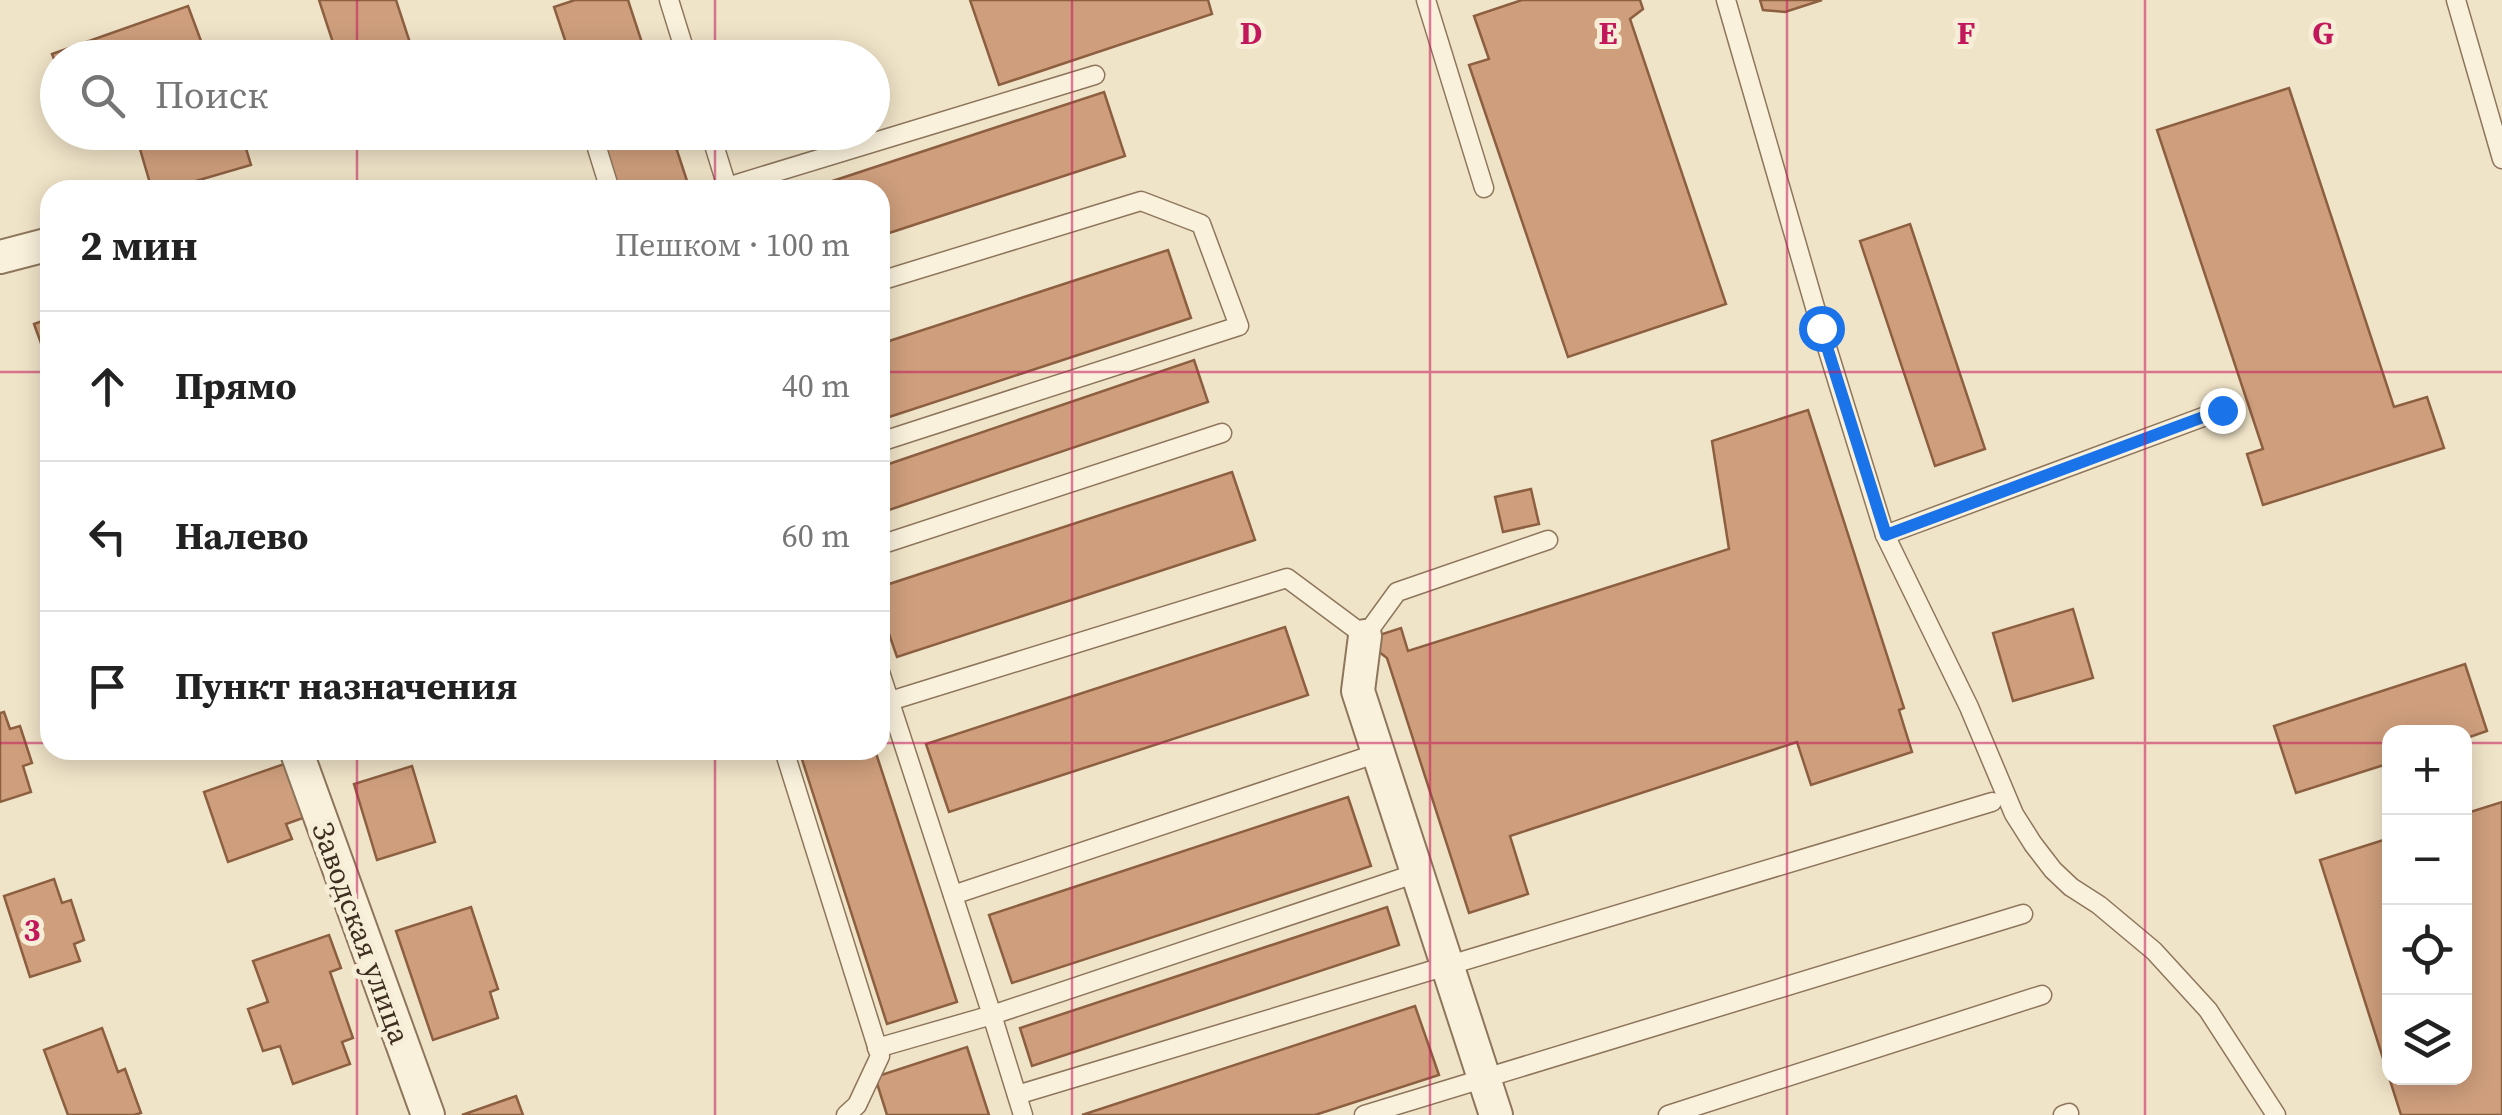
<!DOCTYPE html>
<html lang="ru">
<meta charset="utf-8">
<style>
:root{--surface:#fff;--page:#f6f6f6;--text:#222;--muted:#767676;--line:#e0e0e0}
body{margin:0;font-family:"Source Serif 4",serif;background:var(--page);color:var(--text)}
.controls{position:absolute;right:30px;bottom:30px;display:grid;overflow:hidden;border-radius:20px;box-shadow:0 5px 25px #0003}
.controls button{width:90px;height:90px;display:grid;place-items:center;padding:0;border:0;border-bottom:2px solid var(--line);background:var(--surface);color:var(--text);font:50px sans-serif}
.stop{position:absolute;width:30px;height:30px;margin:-22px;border:8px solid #1a73e8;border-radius:50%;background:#fff}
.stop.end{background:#1a73e8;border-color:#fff;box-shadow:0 2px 10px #0008}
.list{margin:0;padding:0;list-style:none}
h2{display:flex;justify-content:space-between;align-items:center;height:130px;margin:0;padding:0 40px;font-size:42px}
h2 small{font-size:32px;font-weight:400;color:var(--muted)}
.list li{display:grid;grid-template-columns:65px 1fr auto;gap:30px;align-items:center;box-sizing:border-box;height:150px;padding:0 40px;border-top:2px solid var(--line)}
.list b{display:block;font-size:38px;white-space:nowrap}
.list em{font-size:32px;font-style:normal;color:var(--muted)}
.icon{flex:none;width:55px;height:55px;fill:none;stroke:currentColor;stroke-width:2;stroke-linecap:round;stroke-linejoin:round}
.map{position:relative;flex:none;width:2502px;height:1115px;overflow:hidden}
.search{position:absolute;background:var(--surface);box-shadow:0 5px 25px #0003;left:40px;top:40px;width:850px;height:110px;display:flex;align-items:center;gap:25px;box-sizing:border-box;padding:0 35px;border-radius:55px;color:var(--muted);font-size:38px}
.panel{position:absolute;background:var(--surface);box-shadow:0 5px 25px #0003;left:40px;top:180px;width:850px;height:580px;border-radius:30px}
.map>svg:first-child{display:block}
.building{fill:#cf9f7d;stroke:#8d5f41;stroke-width:2.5}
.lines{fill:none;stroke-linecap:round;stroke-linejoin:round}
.service-casing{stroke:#8d765c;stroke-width:21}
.minor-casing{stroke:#8d765c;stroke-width:36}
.service{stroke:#faf1dc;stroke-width:18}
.minor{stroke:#faf1dc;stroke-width:32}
.route{stroke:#1a73e8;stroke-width:12}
.grid{fill:none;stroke:#c2185b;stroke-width:2.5;stroke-opacity:0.55}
.labels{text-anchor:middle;stroke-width:10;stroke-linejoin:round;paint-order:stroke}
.street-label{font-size:30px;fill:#3d2e20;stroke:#f7eed8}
.grid-label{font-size:32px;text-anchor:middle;font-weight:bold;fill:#c2185b;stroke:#f7eed8;stroke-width:10;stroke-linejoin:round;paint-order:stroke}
</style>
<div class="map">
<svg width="2502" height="1115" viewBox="0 0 2502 1115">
<rect width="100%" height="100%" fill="#f0e4c8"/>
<g class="building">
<polygon points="319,0 396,0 415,58 338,58"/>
<polygon points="575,0 628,0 647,58 571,58 554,7"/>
<polygon points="970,0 1208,0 1212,14 999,85"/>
<polygon points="1522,0 1640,0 1643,9 1630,19 1726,304 1568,357 1469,65 1489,59 1474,16"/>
<polygon points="1760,0 1822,0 1785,12 1763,10"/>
<polygon points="188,6 201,41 155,58 58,58 58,69 52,54"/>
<polygon points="2289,88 2394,407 2427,397 2444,448 2263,505 2247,454 2263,449 2157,130"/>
<polygon points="1104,92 1125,156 880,236 880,190 805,190"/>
<polygon points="135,132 241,132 251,165 165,190 152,190"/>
<polygon points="595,132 671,132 690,190 614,190"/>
<polygon points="1910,224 1985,449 1935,466 1860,241"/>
<polygon points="1168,250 1191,318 880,420 880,344"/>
<polygon points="50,318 50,368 34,324"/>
<polygon points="1194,360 1208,402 880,513 880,467"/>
<polygon points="1808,410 1904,708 1899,710 1912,752 1811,785 1797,742 1510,836 1528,894 1469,913 1387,658 1374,648 1370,638 1401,628 1408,651 1729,549 1712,441"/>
<polygon points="1232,472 1255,540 897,657 880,608 880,587"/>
<polygon points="1531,489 1539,524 1503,532 1495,497"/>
<polygon points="2073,609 2093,678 2013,701 1993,633"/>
<polygon points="1285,627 1308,695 949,812 926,744"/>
<polygon points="2465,664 2487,731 2464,739 2464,732 2390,732 2390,763 2296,793 2274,726"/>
<polygon points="4,712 10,729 20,726 32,763 23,766 31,792 0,802 0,713"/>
<polygon points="799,750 875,750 957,1002 887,1024"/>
<polygon points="284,764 303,818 286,824 292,839 228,862 204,792"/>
<polygon points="412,766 435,842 377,860 354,784"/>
<polygon points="1348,797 1371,866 1012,983 989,915"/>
<polygon points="2502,802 2502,1115 2401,1115 2320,860 2390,838 2390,1078 2464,1078 2464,814"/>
<polygon points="54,879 62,903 71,900 84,940 74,944 80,961 30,977 4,896"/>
<polygon points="471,907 498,989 490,992 498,1018 433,1040 396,931"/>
<polygon points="1387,907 1399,945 1032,1066 1020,1028"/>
<polygon points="329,935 341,968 330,972 353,1038 342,1042 350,1064 293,1084 280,1046 263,1051 248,1009 268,1002 253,961"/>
<polygon points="1415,1006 1439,1075 1315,1115 1082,1115"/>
<polygon points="102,1028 118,1072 125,1069 141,1113 134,1115 68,1115 44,1050"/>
<polygon points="967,1047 989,1115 887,1115 875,1077"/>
<polygon points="516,1096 523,1115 462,1115"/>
</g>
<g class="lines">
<g class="service-casing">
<g id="service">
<polyline points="669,0 687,58"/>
<polyline points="1426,0 1484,188"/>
<polyline points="1726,0 1821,328 1885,535 1969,707 2014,814 2033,844 2053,870 2071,887 2099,905 2154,951 2208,1010 2276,1115"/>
<polyline points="2456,0 2502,159"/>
<polyline points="592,132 610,190"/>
<polyline points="710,132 728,190"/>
<polyline points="727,187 1095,75"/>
<polyline points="880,281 1141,201 1201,224 1239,326 880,442"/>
<polyline points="1885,535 2222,410"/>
<polyline points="880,545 1222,433"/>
<polyline points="890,701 1287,578 1365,636 1397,592 1548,540"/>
<polyline points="784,750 880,1056 857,1105 846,1115"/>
<polyline points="953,895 1378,753"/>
<polyline points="877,1048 992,1015 880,672"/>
<polyline points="1017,1095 1992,802"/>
<polyline points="1023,1115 992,1015 1417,873"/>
<polyline points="1364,1115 2023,914"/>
<polyline points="1668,1115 2042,995"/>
<polyline points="2063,1115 2069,1113"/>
</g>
</g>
<g class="minor-casing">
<g id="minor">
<polyline points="0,257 50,244"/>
<polyline points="1365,636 1358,691 1496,1115"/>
<polyline points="296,750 428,1115"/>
</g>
</g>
<use href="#service" class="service"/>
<use href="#minor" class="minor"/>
</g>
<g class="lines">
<polyline class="route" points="1821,328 1886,535 2222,410"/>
</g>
<path class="grid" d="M357,0V58M715,0V58M1072,0V1115M1430,0V1115M1787,0V1115M2145,0V1115M357,132V190M715,132V190M0,372H50M880,372H2502M0,743H50M880,743H2390M2464,743H2502M357,750V1115M715,750V1115"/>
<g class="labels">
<g class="street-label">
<text transform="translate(361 933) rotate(70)" y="10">Заводская улица</text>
</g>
</g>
<g class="grid-label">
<text x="1251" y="44">D</text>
<text x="1608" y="44">E</text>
<text x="1966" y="44">F</text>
<text x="2323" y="44">G</text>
<text x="32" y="941">3</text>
</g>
</svg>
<div class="controls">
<button>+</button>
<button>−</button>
<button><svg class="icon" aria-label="locate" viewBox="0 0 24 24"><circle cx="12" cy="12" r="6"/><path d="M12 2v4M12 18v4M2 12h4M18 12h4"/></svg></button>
<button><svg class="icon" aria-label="layers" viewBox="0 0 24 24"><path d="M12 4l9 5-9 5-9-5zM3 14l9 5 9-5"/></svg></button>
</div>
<div class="stop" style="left:1821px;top:328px"></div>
<div class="stop end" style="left:2222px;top:410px"></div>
<div class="search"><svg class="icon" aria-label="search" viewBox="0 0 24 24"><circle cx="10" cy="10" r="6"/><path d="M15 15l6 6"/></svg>Поиск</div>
<section class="panel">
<h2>2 мин<small>Пешком · 100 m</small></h2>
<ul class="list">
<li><svg class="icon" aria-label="ahead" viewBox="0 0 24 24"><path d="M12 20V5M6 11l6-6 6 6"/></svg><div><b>Прямо</b></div><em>40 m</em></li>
<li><svg class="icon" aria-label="left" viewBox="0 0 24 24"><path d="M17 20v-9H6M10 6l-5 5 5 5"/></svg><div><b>Налево</b></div><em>60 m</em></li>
<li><svg class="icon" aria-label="arrive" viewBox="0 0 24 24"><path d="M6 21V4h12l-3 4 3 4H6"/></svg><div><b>Пункт назначения</b></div></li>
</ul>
</section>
</div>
